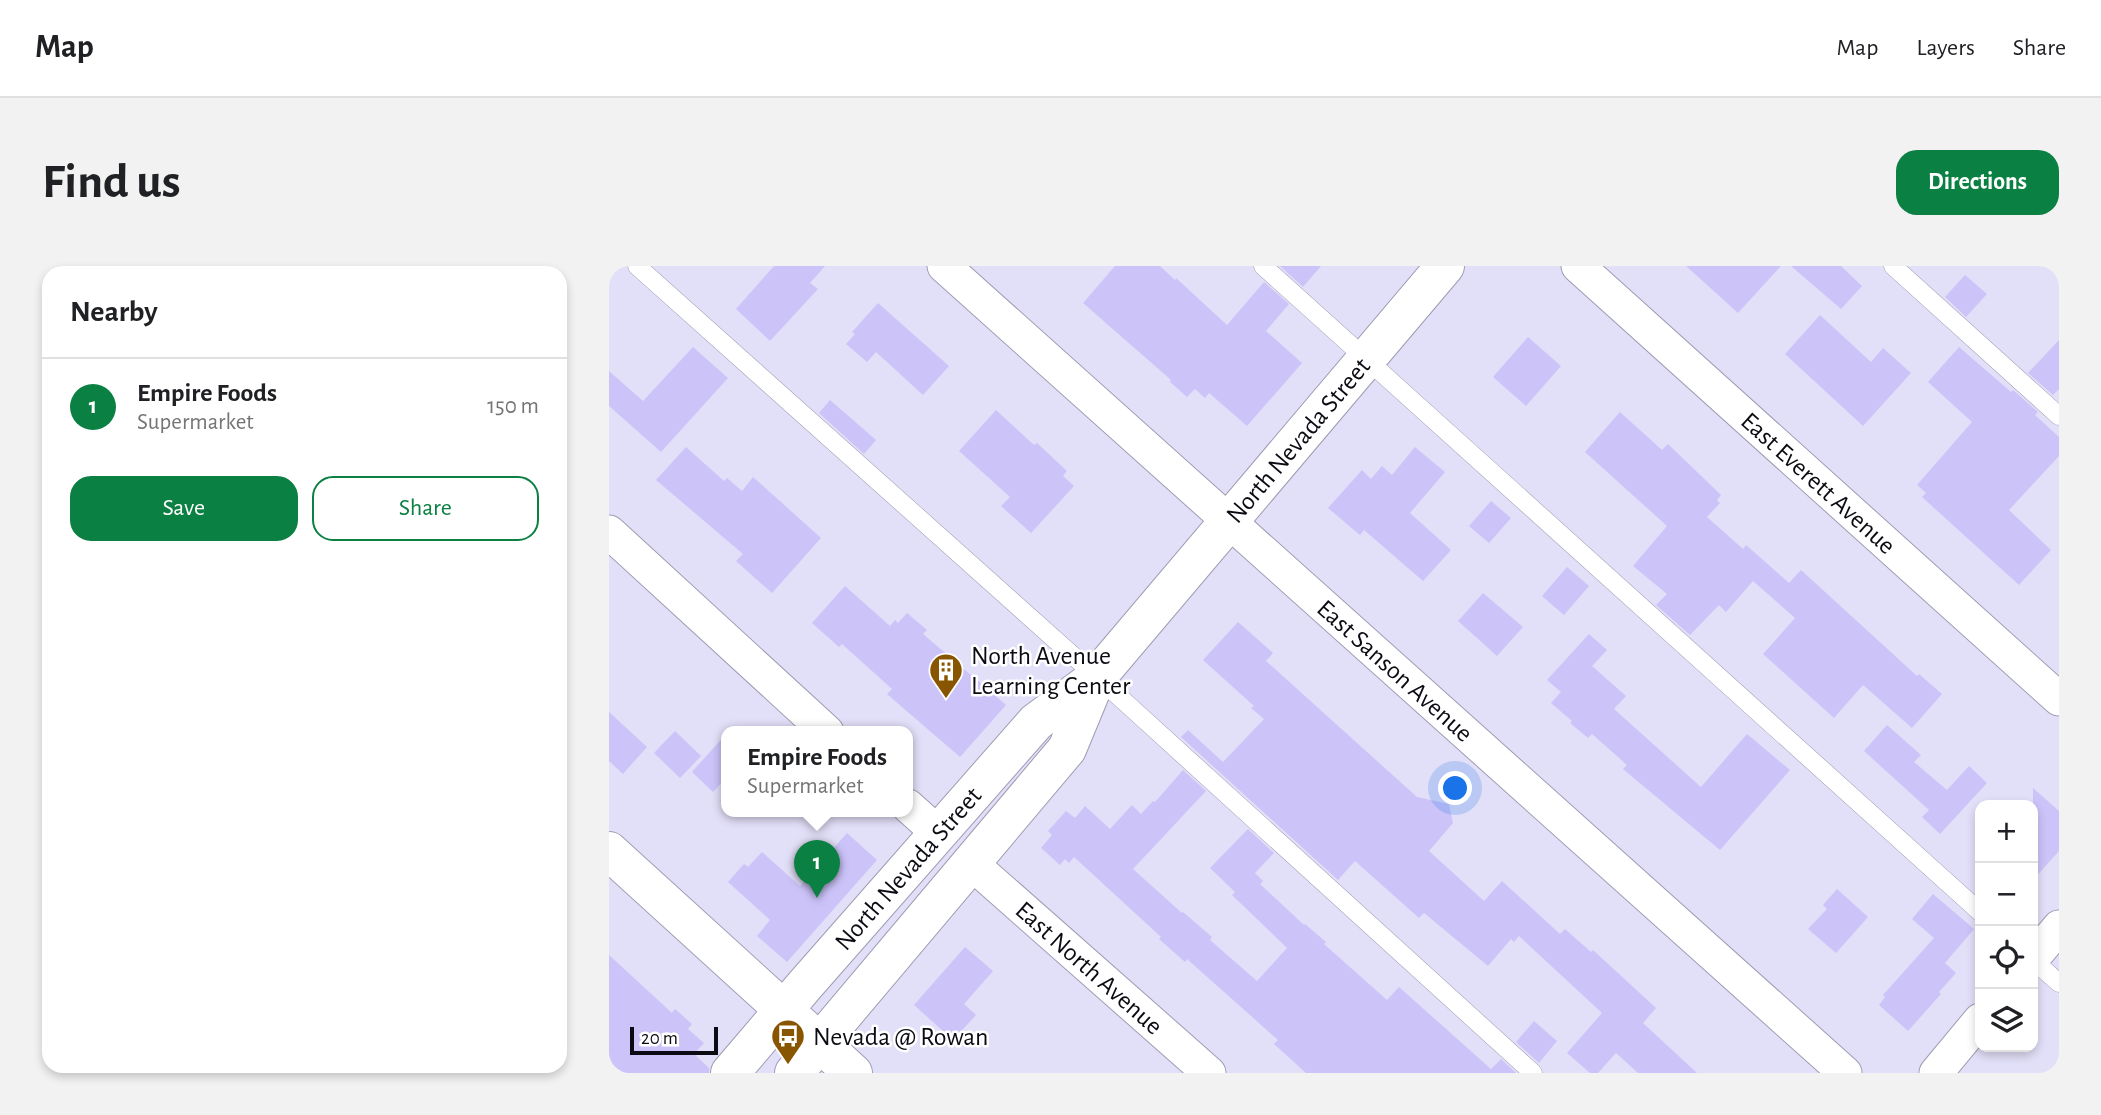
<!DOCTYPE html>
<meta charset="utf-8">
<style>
:root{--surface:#fff;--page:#f2f2f2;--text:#202124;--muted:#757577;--line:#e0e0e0;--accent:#0b8043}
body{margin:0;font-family:"Alegreya Sans",sans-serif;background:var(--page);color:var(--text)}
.controls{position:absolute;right:21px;bottom:21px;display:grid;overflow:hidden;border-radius:14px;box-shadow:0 4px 10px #0003}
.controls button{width:63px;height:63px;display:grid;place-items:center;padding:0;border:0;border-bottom:2px solid var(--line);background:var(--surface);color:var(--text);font:35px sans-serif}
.scale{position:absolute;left:21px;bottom:18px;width:88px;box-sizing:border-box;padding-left:7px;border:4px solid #0c0b13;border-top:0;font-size:19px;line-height:24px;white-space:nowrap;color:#0c0b13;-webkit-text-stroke:5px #fff;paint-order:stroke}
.you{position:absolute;left:847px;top:523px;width:24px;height:24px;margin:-18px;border:5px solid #fff;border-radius:50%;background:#1a73e8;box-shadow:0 0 0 10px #1a73e833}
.badge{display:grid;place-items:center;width:46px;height:46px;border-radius:50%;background:var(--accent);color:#fff;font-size:23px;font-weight:700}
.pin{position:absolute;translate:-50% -58px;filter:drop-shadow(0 2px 4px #0008)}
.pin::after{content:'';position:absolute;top:37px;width:24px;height:21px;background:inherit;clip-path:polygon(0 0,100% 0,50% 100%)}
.popup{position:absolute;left:112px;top:460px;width:192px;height:91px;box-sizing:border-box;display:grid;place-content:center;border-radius:14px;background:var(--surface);filter:drop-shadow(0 2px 5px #0005);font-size:23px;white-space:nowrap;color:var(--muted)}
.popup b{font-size:26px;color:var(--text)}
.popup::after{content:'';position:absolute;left:50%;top:100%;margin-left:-14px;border:14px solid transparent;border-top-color:var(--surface)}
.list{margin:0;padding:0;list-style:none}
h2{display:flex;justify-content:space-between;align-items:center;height:91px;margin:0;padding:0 28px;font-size:30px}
h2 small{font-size:23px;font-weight:400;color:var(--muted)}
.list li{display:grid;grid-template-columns:46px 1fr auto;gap:21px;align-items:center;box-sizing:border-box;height:98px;padding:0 28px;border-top:2px solid var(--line)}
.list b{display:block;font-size:26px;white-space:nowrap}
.list p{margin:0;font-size:23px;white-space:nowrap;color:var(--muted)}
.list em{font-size:23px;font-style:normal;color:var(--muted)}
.actions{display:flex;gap:14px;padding:21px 28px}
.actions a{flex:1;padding:16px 0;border:2px solid var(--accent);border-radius:21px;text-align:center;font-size:24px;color:var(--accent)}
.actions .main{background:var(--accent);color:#fff}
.icon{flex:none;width:38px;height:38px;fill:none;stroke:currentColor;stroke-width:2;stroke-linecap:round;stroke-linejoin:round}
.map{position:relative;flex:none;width:1450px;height:807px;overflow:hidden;border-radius:21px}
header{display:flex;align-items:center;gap:42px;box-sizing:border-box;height:98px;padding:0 35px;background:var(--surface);border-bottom:2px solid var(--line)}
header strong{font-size:33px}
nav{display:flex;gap:38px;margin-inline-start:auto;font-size:24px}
.intro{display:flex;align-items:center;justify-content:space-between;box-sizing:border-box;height:168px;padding:0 42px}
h1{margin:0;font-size:49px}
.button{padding:18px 32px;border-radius:21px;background:var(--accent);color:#fff;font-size:24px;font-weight:700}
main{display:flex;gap:42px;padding:0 42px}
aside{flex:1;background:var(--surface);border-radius:21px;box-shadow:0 4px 10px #0003}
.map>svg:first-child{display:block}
.building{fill:#ccc4f9}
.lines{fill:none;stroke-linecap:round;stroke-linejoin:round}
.lane-casing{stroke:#9f9cb3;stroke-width:19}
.street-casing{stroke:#9f9cb3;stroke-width:35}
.secondary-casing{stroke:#9f9cb3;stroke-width:40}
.primary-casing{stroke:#9f9cb3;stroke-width:40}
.lane{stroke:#fff;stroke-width:18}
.street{stroke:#fff;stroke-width:33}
.secondary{stroke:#fff;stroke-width:38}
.primary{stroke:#fff;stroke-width:38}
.labels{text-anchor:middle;stroke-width:5;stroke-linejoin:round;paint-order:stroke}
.street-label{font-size:26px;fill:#0c0b13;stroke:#fff}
.poi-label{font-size:26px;fill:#0c0b13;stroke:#fff;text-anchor:start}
</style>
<header>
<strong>Map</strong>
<nav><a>Map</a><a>Layers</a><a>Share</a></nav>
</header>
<div class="intro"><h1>Find us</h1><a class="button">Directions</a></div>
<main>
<aside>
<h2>Nearby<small></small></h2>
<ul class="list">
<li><span class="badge">1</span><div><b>Empire Foods</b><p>Supermarket</p></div><em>150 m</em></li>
</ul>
<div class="actions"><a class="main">Save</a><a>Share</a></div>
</aside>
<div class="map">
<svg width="1450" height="807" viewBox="0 0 1450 807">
<rect width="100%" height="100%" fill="#e2dff8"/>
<g class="building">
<polygon points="165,0 216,0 201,17 209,23 161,75 127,43"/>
<polygon points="506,0 551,0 566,14 567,12 618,59 655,16 680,38 657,65 693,97 638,160 600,127 596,132 586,123 578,131 561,116 562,114 474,37"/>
<polygon points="671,0 712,0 694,21"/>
<polygon points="1077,0 1172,0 1129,47"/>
<polygon points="1182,0 1232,0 1253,20 1232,43"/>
<polygon points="1356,9 1378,28 1357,51 1336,31"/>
<polygon points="269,37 340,100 314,129 267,86 258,96 237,78 246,68 243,66"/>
<polygon points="1211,49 1262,96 1274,82 1302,107 1254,160 1176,88"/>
<polygon points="919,71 952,100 917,140 884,111"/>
<polygon points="1450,74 1450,123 1444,129 1419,107"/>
<polygon points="84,81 119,112 52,186 0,140 0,105 34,135"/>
<polygon points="1350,81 1402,126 1404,124 1429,146 1426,149 1450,171 1450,190 1400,244 1442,284 1410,319 1313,231 1317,227 1308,219 1363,156 1319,116"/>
<polygon points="221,134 267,174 255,188 210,147"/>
<polygon points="387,144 425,179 428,177 458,205 454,210 465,220 422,267 392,240 401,231 350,185"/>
<polygon points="1011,146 1053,184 1059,178 1112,229 1108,234 1111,237 1098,251 1134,283 1137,279 1180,317 1192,304 1308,410 1310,408 1333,428 1303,462 1254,419 1225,452 1154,388 1186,352 1144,315 1117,346 1110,339 1081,369 1047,339 1058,328 1024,300 1058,260 976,186"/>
<polygon points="77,181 115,215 118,212 133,225 144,211 212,272 163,327 127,295 134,288 47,214"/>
<polygon points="806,181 836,206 801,247 842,284 814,315 755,264 751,269 719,242 753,204 762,213 773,200 783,209"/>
<polygon points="882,235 902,252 880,277 860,260"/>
<polygon points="958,301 980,320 955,349 933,330"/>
<polygon points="236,320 281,360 286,354 289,357 298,347 318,364 314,368 397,439 351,491 278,428 283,423 233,378 230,381 203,357"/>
<polygon points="874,327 914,361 888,390 849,355"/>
<polygon points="629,356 664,387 657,395 808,531 840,538 844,557 820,585 875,635 893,615 951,668 956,663 982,686 984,684 1047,742 1034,757 1088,807 1029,807 1007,787 989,807 981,807 958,787 993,747 910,670 905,676 902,673 879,700 815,647 810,652 746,595 729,614 572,471 579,464 614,496 655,453 642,442 645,440 594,394"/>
<polygon points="980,368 998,384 983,400 1017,430 1005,443 1092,521 1138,468 1181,504 1111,584 1014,503 1018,499 983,468 979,472 961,457 963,455 942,437 952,426 938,414"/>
<polygon points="0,446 38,481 14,508 0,495"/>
<polygon points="1278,459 1312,489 1305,496 1338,524 1360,500 1378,517 1331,568 1313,551 1320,544 1255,485"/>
<polygon points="66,465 92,490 71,512 45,487"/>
<polygon points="117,468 117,512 104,526 83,506"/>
<polygon points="574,504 597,525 524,603 573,647 574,646 603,671 601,674 648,715 678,682 623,629 626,626 601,602 639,563 665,587 646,607 654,615 651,618 695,659 696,658 717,676 715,678 778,734 790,721 882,803 892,793 907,807 697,807 665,778 669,774 578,693 576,696 550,673 552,671 465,591 460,597 456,593 451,599 432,582 443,569 439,565 457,545 466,552 476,540 501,563 523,539 532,548 544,535 546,536"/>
<polygon points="1424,522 1450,545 1450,585 1424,614"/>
<polygon points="238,567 268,594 178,696 148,670 161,654 119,616 135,598 139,601 153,586 191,620"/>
<polygon points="1228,623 1259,651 1227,687 1199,663 1218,643 1214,639"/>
<polygon points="1324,628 1365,663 1336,697 1347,707 1330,726 1332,728 1299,765 1270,739 1276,731 1274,729 1325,672 1303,653"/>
<polygon points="356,681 384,705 355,738 367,749 344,774 305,739"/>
<polygon points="0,689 63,747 66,743 83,758 79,763 95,777 85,788 100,802 100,807 0,807"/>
<polygon points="925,755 948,775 930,797 907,776"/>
</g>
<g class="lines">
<g class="lane-casing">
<g id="lane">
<polyline points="28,0 517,437 924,807"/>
<polyline points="654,0 1371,646"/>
<polyline points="1284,0 1450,150"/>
<polyline points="1424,694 1450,717"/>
</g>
</g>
<g class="street-casing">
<g id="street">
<path id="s1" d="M335,0L1236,807"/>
<path id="s2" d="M969,0L1450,433"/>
<polyline points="0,266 218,466"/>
<polyline points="299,540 329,567"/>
<path id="s3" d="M362,597L600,807"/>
<polyline points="1424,692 1450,661"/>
<polyline points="1327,807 1371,754"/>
</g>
</g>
<g class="secondary-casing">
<polyline id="secondary" points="0,585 244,807"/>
</g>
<g class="primary-casing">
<g id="primary">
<path id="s4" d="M121,807L196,719L427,456L488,411L836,0"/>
<polyline points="185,807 458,483 487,413"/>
</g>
</g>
<use href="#lane" class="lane"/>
<use href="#street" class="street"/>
<use href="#secondary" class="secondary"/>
<use href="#primary" class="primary"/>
</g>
<defs>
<g id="building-pin" transform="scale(1.75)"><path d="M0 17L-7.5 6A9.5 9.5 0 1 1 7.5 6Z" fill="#885600" stroke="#fff"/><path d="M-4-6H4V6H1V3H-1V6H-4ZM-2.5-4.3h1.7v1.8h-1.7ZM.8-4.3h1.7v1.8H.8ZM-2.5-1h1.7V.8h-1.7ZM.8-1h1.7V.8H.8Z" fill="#fff"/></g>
<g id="bus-pin" transform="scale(1.75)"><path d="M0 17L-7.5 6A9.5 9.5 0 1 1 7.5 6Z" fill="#885600" stroke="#fff"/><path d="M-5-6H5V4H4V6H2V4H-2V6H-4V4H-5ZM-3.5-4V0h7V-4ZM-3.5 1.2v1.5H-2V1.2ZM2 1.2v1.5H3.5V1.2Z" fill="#fff"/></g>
</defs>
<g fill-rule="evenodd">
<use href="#building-pin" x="337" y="404"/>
<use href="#bus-pin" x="179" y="770"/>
</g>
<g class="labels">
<g class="street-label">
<text dy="9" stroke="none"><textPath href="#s4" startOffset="852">North Nevada Street</textPath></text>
<text dy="9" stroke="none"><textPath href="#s2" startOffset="324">East Everett Avenue</textPath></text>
<text dy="9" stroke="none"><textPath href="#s1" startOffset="606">East Sanson Avenue</textPath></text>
<text dy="9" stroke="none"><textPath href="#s4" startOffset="271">North Nevada Street</textPath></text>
<text dy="9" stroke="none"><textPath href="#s3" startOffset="158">East North Avenue</textPath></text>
</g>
<g class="poi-label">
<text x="362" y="398">North Avenue<tspan x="362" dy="30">Learning Center</tspan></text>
<text x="204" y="779">Nevada @ Rowan</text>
</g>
</g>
</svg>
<div class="controls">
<button>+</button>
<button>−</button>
<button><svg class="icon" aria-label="locate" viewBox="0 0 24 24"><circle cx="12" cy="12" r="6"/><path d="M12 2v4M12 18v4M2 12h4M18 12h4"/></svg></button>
<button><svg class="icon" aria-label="layers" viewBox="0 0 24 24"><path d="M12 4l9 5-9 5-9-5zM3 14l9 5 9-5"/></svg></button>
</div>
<div class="scale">20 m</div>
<div class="you"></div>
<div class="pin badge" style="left:208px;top:632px">1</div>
<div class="popup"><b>Empire Foods</b>Supermarket</div>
</div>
</main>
